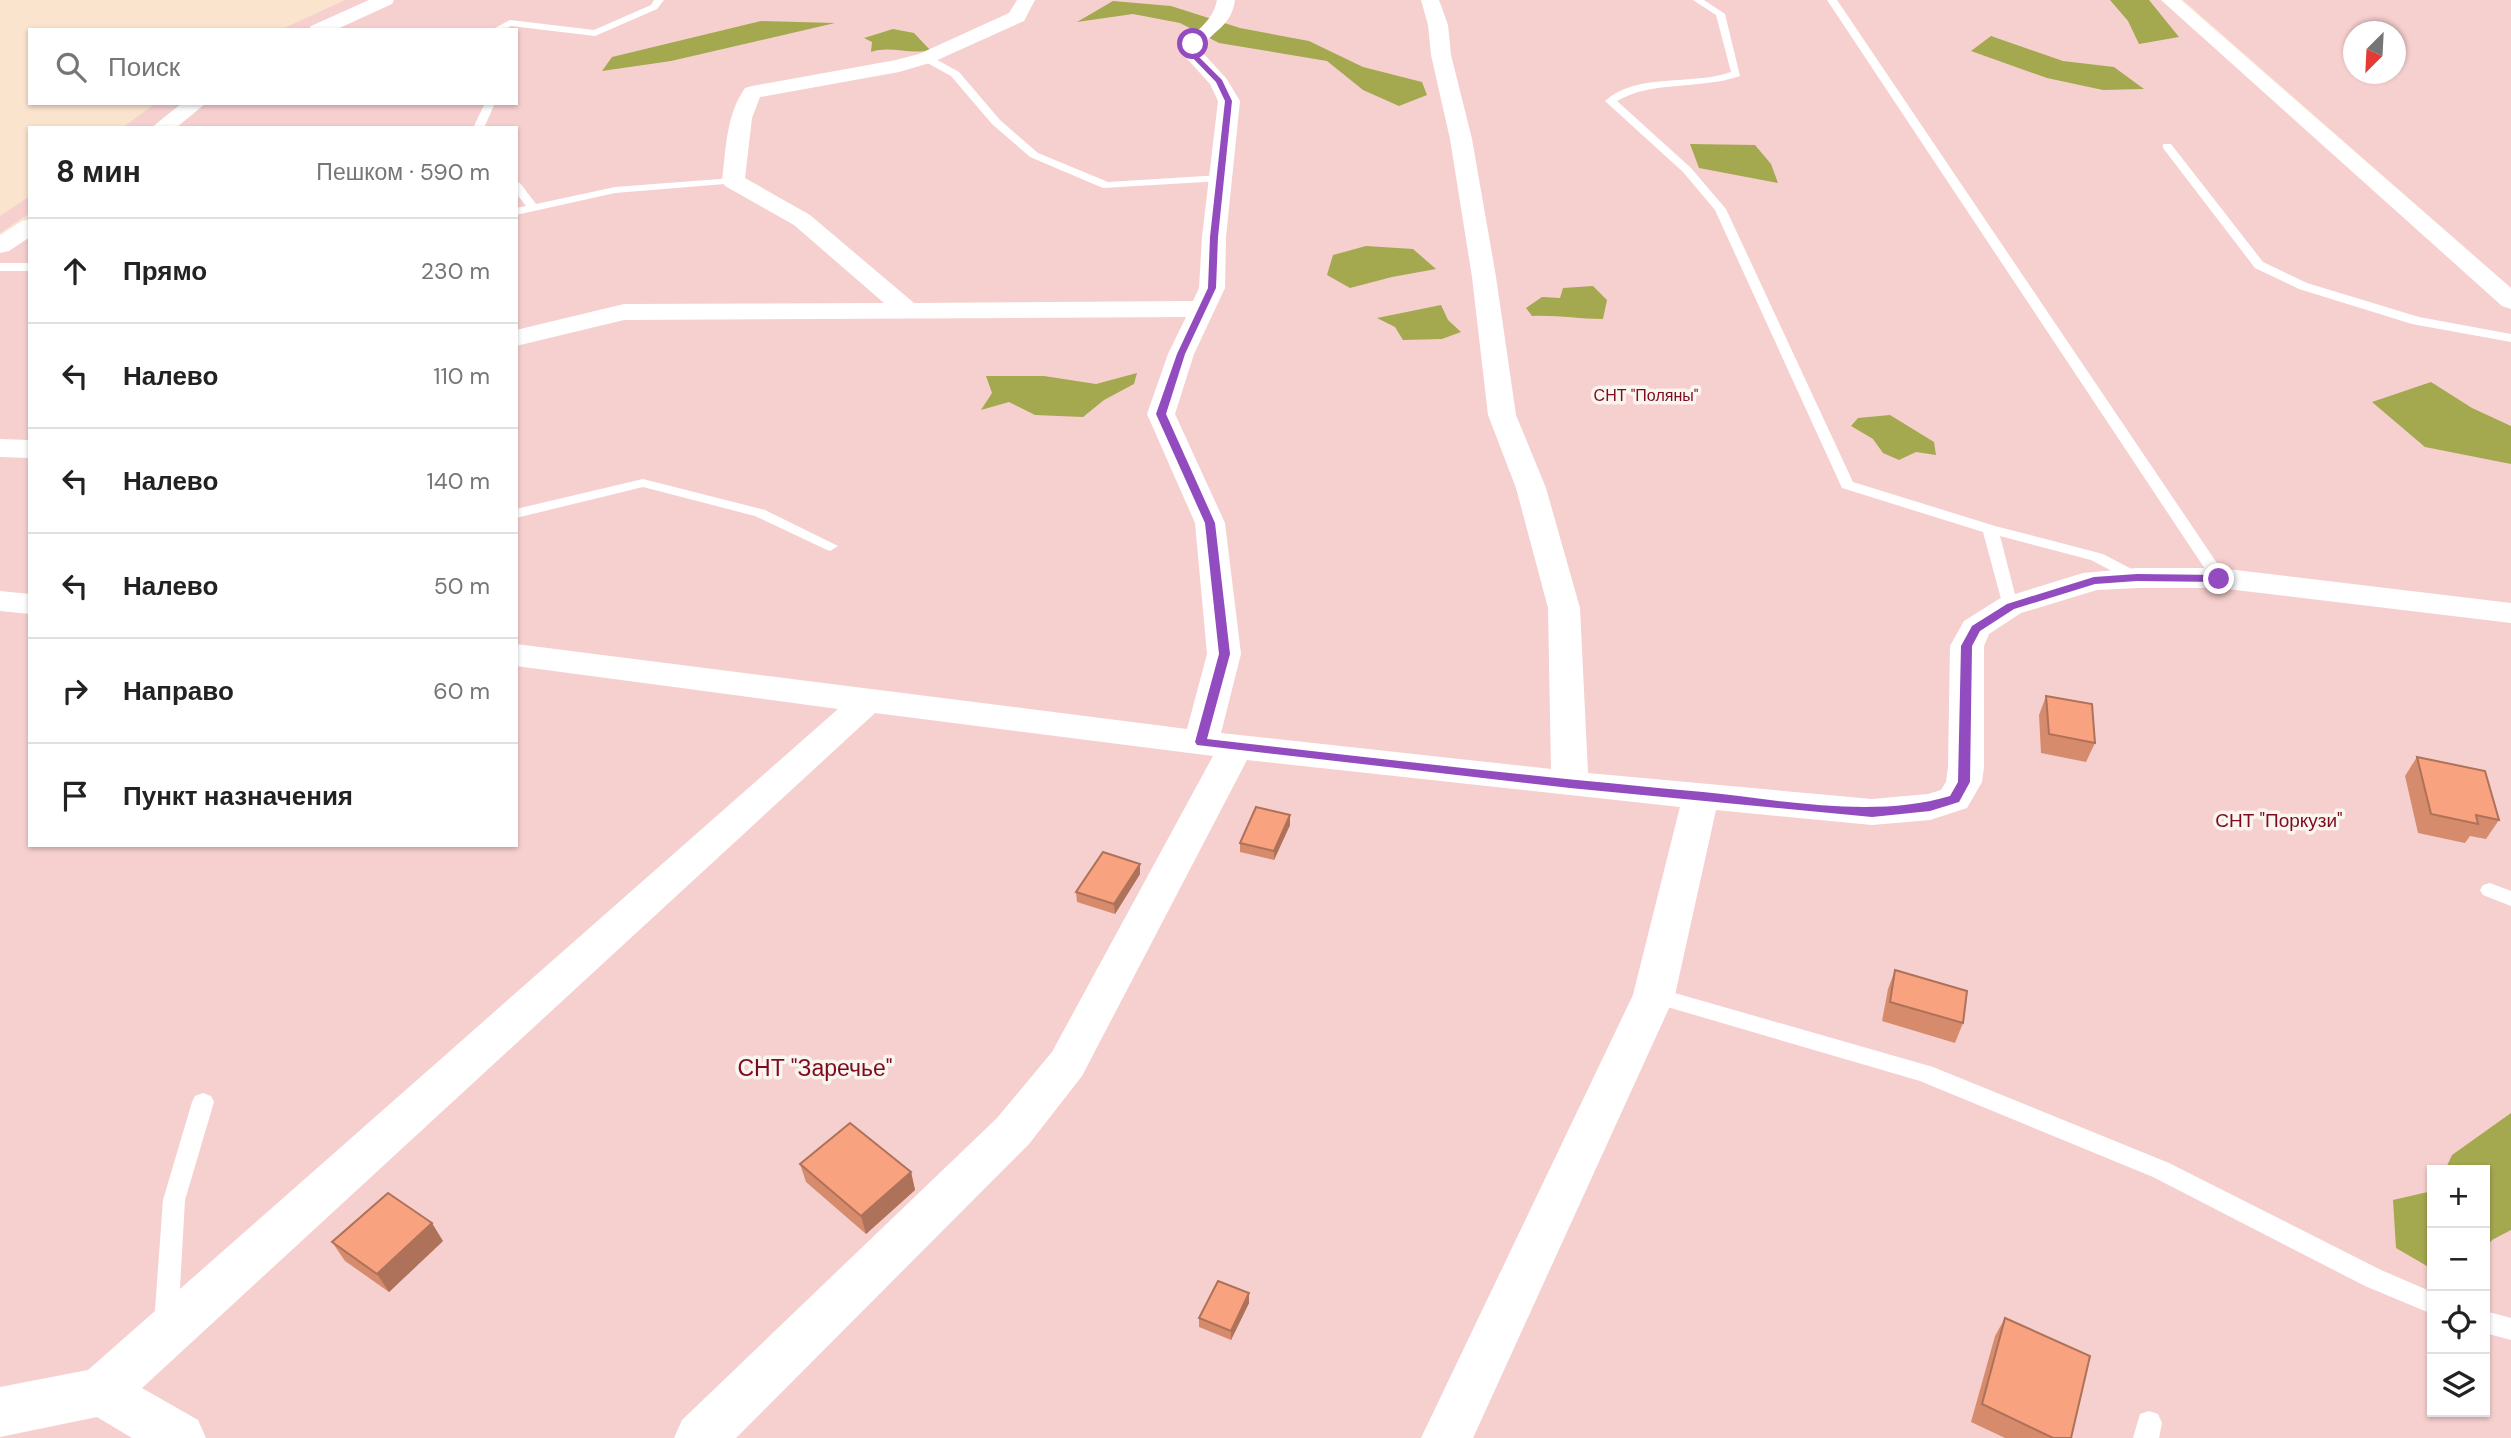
<!DOCTYPE html>
<html lang="ru">
<meta charset="utf-8">
<style>
:root{--surface:#fff;--page:#f6f6f6;--text:#222;--muted:#767676;--line:#e0e0e0}
body{margin:0;font-family:"DM Sans",sans-serif;background:var(--page);color:var(--text)}
.controls{position:absolute;right:21px;bottom:21px;display:grid;overflow:hidden;border-radius:0px;box-shadow:0 2px 5px #0004}
.controls button{width:63px;height:63px;display:grid;place-items:center;padding:0;border:0;border-bottom:2px solid var(--line);background:var(--surface);color:var(--text);font:35px sans-serif}
.compass{position:absolute;left:2343px;top:21px;width:63px;height:63px;border-radius:50%;background:var(--surface);box-shadow:0 2px 5px #0004;rotate:204deg}
.stop{position:absolute;width:21px;height:21px;margin:-16px;border:5px solid #934cbf;border-radius:50%;background:#fff}
.stop.end{background:#934cbf;border-color:#fff;box-shadow:0 2px 7px #0008}
.list{margin:0;padding:0;list-style:none}
h2{display:flex;justify-content:space-between;align-items:center;height:91px;margin:0;padding:0 28px;font-size:30px}
h2 small{font-size:23px;font-weight:400;color:var(--muted)}
.list li{display:grid;grid-template-columns:46px 1fr auto;gap:21px;align-items:center;box-sizing:border-box;height:105px;padding:0 28px;border-top:2px solid var(--line)}
.list b{display:block;font-size:26px;white-space:nowrap}
.list em{font-size:23px;font-style:normal;color:var(--muted)}
.icon{flex:none;width:38px;height:38px;fill:none;stroke:currentColor;stroke-width:2;stroke-linecap:round;stroke-linejoin:round}
.map{position:relative;flex:none;width:2511px;height:1438px;overflow:hidden}
.search{position:absolute;background:var(--surface);box-shadow:0 2px 5px #0004;left:28px;top:28px;width:490px;height:77px;display:flex;align-items:center;gap:18px;box-sizing:border-box;padding:0 24px;border-radius:0px;color:var(--muted);font-size:26px}
.panel{position:absolute;background:var(--surface);box-shadow:0 2px 5px #0004;left:28px;top:126px;width:490px;height:721px;border-radius:0px}
.map>svg:first-child{display:block}
.green{fill:#f6d0cf;fill-rule:evenodd}
.water{fill:#a4a84f}
.lines{fill:none;stroke-linecap:round;stroke-linejoin:round}
.service{fill:#fff;fill-rule:evenodd}
.minor{fill:#fff;fill-rule:evenodd}
.wall{fill:#d68b6d}
.shaded-wall{fill:#ae7159}
.building{fill:#f9a27f;stroke:#ae7159;stroke-width:2}
.route{fill:#934cbf}
.labels{text-anchor:middle;stroke-width:7;stroke-linejoin:round;paint-order:stroke}
.far-park-label{font-size:16px;fill:#7d0b20;stroke:#faf5ef}
.park-label{font-size:19px;fill:#7d0b20;stroke:#faf5ef}
.near-park-label{font-size:23px;fill:#7d0b20;stroke:#faf5ef}
</style>
<div class="map">
<svg width="2511" height="1438" viewBox="0 0 2511 1438">
<rect width="100%" height="100%" fill="#fbe4ce"/>
<g class="green">
<polygon points="345,0 371,0 306,30 280,30"/>
<path d="M385,0H2170L2511,301V1438H0V246L30,226V845H516V128H162L196,103H516V30H318ZM2432,1170H2485V1412H2432Z"/>
<path d="M2183,0H2511V288ZM2354,32H2396V74H2354Z"/>
<polygon points="156,103 187,103 151,128 122,128"/>
<polygon points="30,196 30,213 0,233 0,216"/>
</g>
<g class="water">
<polygon points="2110,0 2149,0 2179,37 2139,44 2128,21"/>
<polygon points="1113,1 1171,6 1240,28 1309,41 1363,67 1422,82 1427,95 1399,106 1363,90 1327,61 1219,43 1180,23 1133,14 1077,22"/>
<polygon points="761,21 835,23 671,61 602,71 612,57"/>
<path d="M893,29L914,33L930,50C910,55 890,45 871,52L872,42L864,38Z"/>
<polygon points="1991,36 2063,61 2114,67 2144,89 2103,90 2047,78 1971,51"/>
<polygon points="1690,144 1755,145 1771,164 1778,183 1699,168"/>
<polygon points="1366,246 1413,249 1436,269 1392,277 1350,288 1327,275 1333,255"/>
<path d="M1593,286L1607,300L1603,319C1578,319 1557,315 1532,316L1526,308L1542,297L1560,298L1563,288Z"/>
<polygon points="1441,305 1448,320 1461,332 1442,339 1403,340 1395,327 1377,318"/>
<polygon points="1137,373 1134,384 1104,400 1083,417 1035,415 1009,402 981,410 992,393 986,376 1044,376 1096,384"/>
<polygon points="2431,382 2472,408 2511,426 2511,464 2425,447 2372,402"/>
<polygon points="1890,415 1934,442 1936,455 1916,452 1899,460 1883,453 1873,439 1851,426 1858,418"/>
<polygon points="2511,1113 2511,1230 2492,1240 2485,1249 2485,1170 2445,1170 2452,1155"/>
<polygon points="2432,1191 2432,1269 2396,1248 2393,1200"/>
</g>
<g class="lines">
<g class="service">
<polygon points="654,0 664,0 657,9 595,36 511,26 504,30 491,30 510,20 594,30 651,5"/>
<path d="M1693,0H1704L1725,14L1740,76C1700,90 1653,80 1617,101L1691,168L1726,209L1853,482L1995,526L2103,554L2143,575L2145,578L2143,581H2131L2091,560L2000,536L2018,606L2010,611L2004,610L1983,532L1842,488L1715,210L1683,172L1605,101C1637,72 1692,86 1731,72L1716,15Z"/>
<polygon points="1827,0 1837,0 2227,578 2225,581 2213,581"/>
<polygon points="922,56 930,56 959,72 1000,120 1038,153 1108,182 1221,175 1227,178 1221,181 1103,188 1030,157 992,124 951,76 922,60"/>
<polygon points="485,103 495,103 484,128 473,128"/>
<polygon points="2163,144 2171,144 2263,262 2307,283 2419,317 2511,334 2511,342 2412,324 2299,289 2255,268 2163,148"/>
<polygon points="733,178 737,179 737,183 615,193 516,215 516,208 526,206 516,193 516,182 520,183 536,204 615,187"/>
<rect x="0" y="263" width="30" height="8"/>
<polygon points="643,479 765,510 838,546 830,551 825,549 755,516 643,487 516,518 516,509"/>
<polygon points="2490,883 2511,891 2511,906 2483,895 2480,890 2483,885"/>
<polygon points="1654,987 1933,1067 2169,1163 2381,1270 2432,1292 2432,1314 2365,1286 2153,1177 1920,1081 1647,1001 1644,995 1647,989"/>
<polygon points="203,1093 211,1096 214,1102 185,1200 178,1323 175,1331 166,1334 157,1331 154,1323 163,1200 192,1102 195,1096"/>
<polygon points="2485,1311 2511,1318 2511,1340 2485,1333"/>
<polygon points="2149,1411 2158,1414 2162,1423 2159,1438 2133,1438 2140,1414"/>
</g>
<g class="minor">
<polygon points="369,0 394,0 392,4 335,30 308,30 311,26"/>
<path d="M1017,0H1035L1024,21L933,62L899,72L760,97L752,118L745,178L810,215L914,303L1193,301L1199,288L1202,237L1218,101L1210,84L1181,52C1192,29 1212,26 1217,0H1235C1231,29 1211,29 1201,51L1226,78L1240,101L1226,237L1225,288L1194,354L1175,414L1225,523L1241,654L1221,733L1551,769L1548,608L1516,488L1488,415L1472,277L1450,139L1431,55L1428,25L1421,0H1439L1448,25L1451,55L1472,139L1496,277L1516,415L1546,488L1580,608L1588,773L1872,799L1928,794L1941,790L1946,782L1948,767L1950,646L1964,621L1999,599L2083,573L2137,568H2219L2511,603V623L2219,588H2137L2097,590L2021,613L1989,634L1984,646V767L1982,782L1967,808L1930,820L1872,825L1716,810L1675,995L1473,1438H1421L1633,995L1680,807L1247,760L1082,1076L1029,1144L736,1438H674L682,1420L997,1118L1052,1052L1213,756L875,713L142,1388L198,1420L206,1438H132L97,1417L0,1437V1387L88,1370L838,709L516,666V644L1187,729L1207,654L1195,523L1147,414L1168,354L1186,317L624,320L516,346V330L624,304L884,303L794,225L725,186L722,181C726,149 726,115 745,88L752,86L896,60L919,54L1009,13Z"/>
<polygon points="2161,0 2181,0 2511,288 2511,309 2502,306"/>
<polygon points="182,103 206,103 176,128 151,128"/>
<polygon points="30,219 30,237 9,251 0,253 0,235 22,221"/>
<polygon points="0,439 30,440 30,458 0,457"/>
<polygon points="0,591 30,594 30,614 0,611"/>
</g>
</g>
<g class="wall">
<polygon points="2046,696 2095,743 2086,762 2041,753 2039,715"/>
<polygon points="2417,757 2499,820 2486,839 2470,836 2465,843 2418,833 2405,776"/>
<polygon points="1290,825 1274,860 1240,852 1240,843"/>
<polygon points="1140,864 1140,874 1115,914 1077,902 1076,892"/>
<polygon points="1895,970 1963,1023 1955,1043 1882,1021 1888,989"/>
<polygon points="800,1164 911,1172 915,1190 866,1234 806,1182"/>
<polygon points="443,1241 389,1292 345,1261 332,1242"/>
<polygon points="1249,1293 1249,1303 1231,1340 1199,1327 1199,1318"/>
<polygon points="2005,1318 2071,1438 2005,1438 1971,1422 1995,1336"/>
</g>
<g class="shaded-wall">
<polygon points="1290,815 1290,825 1274,860 1274,851"/>
<polygon points="1140,864 1140,874 1115,914 1114,904"/>
<polygon points="911,1172 915,1190 866,1234 861,1216"/>
<polygon points="432,1223 443,1241 389,1292 377,1274"/>
<polygon points="1249,1293 1249,1303 1231,1340 1231,1331"/>
</g>
<g class="building">
<polygon points="2046,696 2092,704 2095,743 2049,734"/>
<polygon points="2417,757 2485,771 2499,820 2476,815 2478,824 2431,814"/>
<polygon points="1256,807 1290,815 1274,851 1240,843"/>
<polygon points="1103,852 1140,864 1114,904 1076,892"/>
<polygon points="1895,970 1967,991 1963,1023 1890,1002"/>
<polygon points="850,1123 911,1172 861,1216 800,1164"/>
<polygon points="388,1193 432,1223 377,1274 332,1242"/>
<polygon points="1218,1281 1249,1293 1231,1331 1199,1318"/>
<polygon points="2005,1318 2090,1356 2071,1438 2053,1438 1982,1404"/>
</g>
<path class="route" d="M1193,42L1197,44L1194,52L1222,80L1232,101L1218,237L1216,288L1185,354L1166,414L1215,523L1230,654L1207,739C1372,758 1537,777 1703,792C1782,800 1873,819 1950,796L1958,782L1961,646L1972,626L2007,604L2094,577L2137,574L2219,575L2224,579L2219,582L2137,581L2095,584L2014,609L1980,631L1972,646L1970,782L1959,802L1930,811L1872,817L1570,788L1197,745L1195,742L1219,654L1205,523L1156,414L1177,354L1208,288L1210,237L1225,101L1216,82L1187,52Z"/>
<g class="labels">
<g class="far-park-label">
<text x="1646" y="401">СНТ "Поляны"</text>
</g>
<g class="park-label">
<text x="2279" y="827">СНТ "Поркузи"</text>
</g>
<g class="near-park-label">
<text x="815" y="1076">СНТ "Заречье"</text>
</g>
</g>
</svg>
<div class="controls">
<button>+</button>
<button>−</button>
<button><svg class="icon" aria-label="locate" viewBox="0 0 24 24"><circle cx="12" cy="12" r="6"/><path d="M12 2v4M12 18v4M2 12h4M18 12h4"/></svg></button>
<button><svg class="icon" aria-label="layers" viewBox="0 0 24 24"><path d="M12 4l9 5-9 5-9-5zM3 14l9 5 9-5"/></svg></button>
</div>
<svg class="compass" viewBox="-18 -18 36 36"><path d="M0-13l5 13h-10z" fill="#e53935"/><path d="M0 13l5-13h-10z" fill="#767676"/></svg>
<div class="stop" style="left:1193px;top:44px"></div>
<div class="stop end" style="left:2219px;top:579px"></div>
<div class="search"><svg class="icon" aria-label="search" viewBox="0 0 24 24"><circle cx="10" cy="10" r="6"/><path d="M15 15l6 6"/></svg>Поиск</div>
<section class="panel">
<h2>8 мин<small>Пешком · 590 m</small></h2>
<ul class="list">
<li><svg class="icon" aria-label="ahead" viewBox="0 0 24 24"><path d="M12 20V5M6 11l6-6 6 6"/></svg><div><b>Прямо</b></div><em>230 m</em></li>
<li><svg class="icon" aria-label="left" viewBox="0 0 24 24"><path d="M17 20v-9H6M10 6l-5 5 5 5"/></svg><div><b>Налево</b></div><em>110 m</em></li>
<li><svg class="icon" aria-label="left" viewBox="0 0 24 24"><path d="M17 20v-9H6M10 6l-5 5 5 5"/></svg><div><b>Налево</b></div><em>140 m</em></li>
<li><svg class="icon" aria-label="left" viewBox="0 0 24 24"><path d="M17 20v-9H6M10 6l-5 5 5 5"/></svg><div><b>Налево</b></div><em>50 m</em></li>
<li><svg class="icon" aria-label="right" viewBox="0 0 24 24"><path d="M7 20v-9h11M14 6l5 5-5 5"/></svg><div><b>Направо</b></div><em>60 m</em></li>
<li><svg class="icon" aria-label="arrive" viewBox="0 0 24 24"><path d="M6 21V4h12l-3 4 3 4H6"/></svg><div><b>Пункт назначения</b></div></li>
</ul>
</section>
</div>
